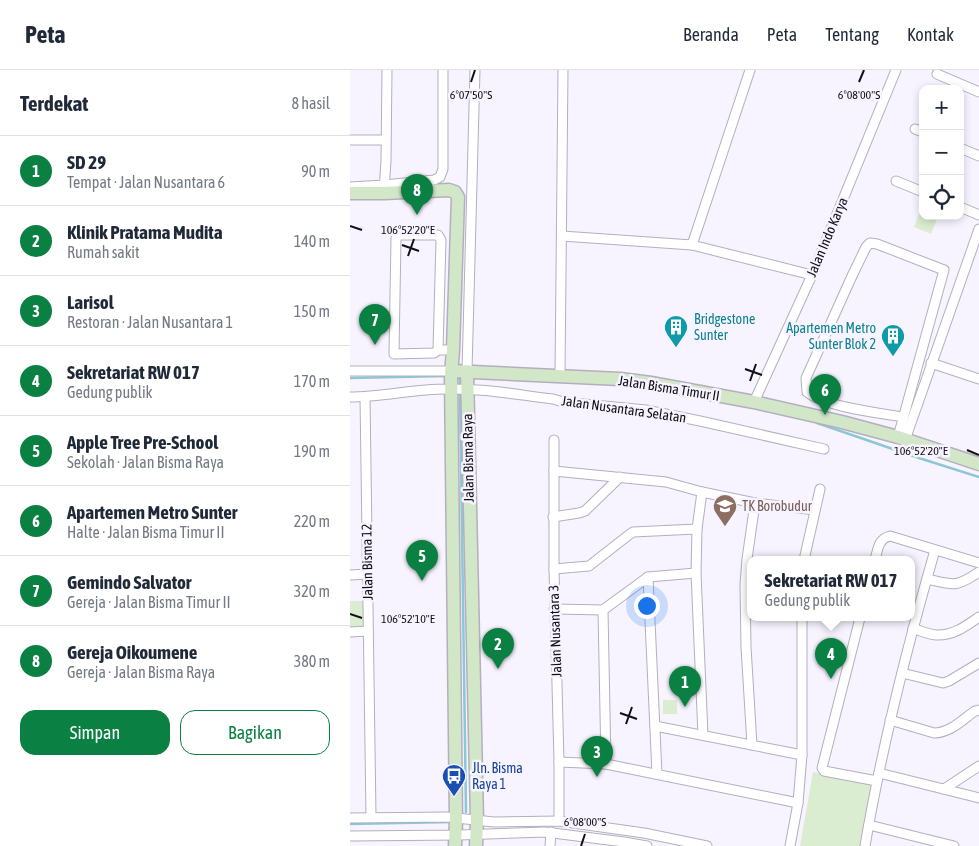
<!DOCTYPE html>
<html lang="id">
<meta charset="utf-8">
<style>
:root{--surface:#fff;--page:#f6f6f7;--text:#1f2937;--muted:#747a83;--line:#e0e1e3;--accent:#0b8043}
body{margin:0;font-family:"Asap Condensed",sans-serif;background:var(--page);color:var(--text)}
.controls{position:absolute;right:15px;top:15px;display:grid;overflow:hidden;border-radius:10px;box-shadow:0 2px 8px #0003}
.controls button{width:45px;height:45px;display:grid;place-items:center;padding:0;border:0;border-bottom:1px solid var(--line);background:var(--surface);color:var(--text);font:25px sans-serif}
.you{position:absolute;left:296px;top:535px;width:18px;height:18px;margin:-12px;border:4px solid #fff;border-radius:50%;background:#1a73e8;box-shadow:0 0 0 8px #1a73e833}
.badge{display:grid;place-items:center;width:32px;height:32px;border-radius:50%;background:var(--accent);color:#fff;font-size:16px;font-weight:700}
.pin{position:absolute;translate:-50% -41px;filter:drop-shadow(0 1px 2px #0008)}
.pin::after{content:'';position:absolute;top:26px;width:18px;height:15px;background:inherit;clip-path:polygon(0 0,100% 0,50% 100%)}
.popup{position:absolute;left:397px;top:486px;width:168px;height:65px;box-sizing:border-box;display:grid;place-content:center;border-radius:10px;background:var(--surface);filter:drop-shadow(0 1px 4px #0005);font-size:16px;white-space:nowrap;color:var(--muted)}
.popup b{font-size:19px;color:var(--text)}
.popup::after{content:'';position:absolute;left:50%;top:100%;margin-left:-10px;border:10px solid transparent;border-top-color:var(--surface)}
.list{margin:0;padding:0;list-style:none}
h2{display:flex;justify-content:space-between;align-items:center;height:65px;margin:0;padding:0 20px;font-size:21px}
h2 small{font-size:16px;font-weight:400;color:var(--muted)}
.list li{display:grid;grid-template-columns:32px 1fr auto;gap:15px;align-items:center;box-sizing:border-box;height:70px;padding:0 20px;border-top:1px solid var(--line)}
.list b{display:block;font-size:19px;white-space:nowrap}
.list p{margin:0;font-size:16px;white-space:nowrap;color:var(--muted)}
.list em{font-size:16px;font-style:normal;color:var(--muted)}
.actions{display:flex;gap:10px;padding:15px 20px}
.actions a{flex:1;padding:11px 0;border:1px solid var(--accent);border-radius:15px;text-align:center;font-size:18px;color:var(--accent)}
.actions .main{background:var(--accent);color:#fff}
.icon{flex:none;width:28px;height:28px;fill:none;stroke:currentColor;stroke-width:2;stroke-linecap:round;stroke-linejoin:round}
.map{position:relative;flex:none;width:629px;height:776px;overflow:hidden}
header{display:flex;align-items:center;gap:30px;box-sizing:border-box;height:70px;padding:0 25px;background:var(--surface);border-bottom:1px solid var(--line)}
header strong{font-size:24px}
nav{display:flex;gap:28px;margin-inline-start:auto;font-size:18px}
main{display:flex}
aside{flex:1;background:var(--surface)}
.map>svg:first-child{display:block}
.green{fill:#daedd1}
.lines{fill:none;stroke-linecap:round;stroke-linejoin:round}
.stream{stroke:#8cc7d4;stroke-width:2.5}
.street-casing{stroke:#b3afc0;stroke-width:11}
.secondary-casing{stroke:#b3afc0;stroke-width:15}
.street{stroke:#fff;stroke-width:9}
.secondary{stroke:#d2e6c8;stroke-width:12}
.ticks{fill:none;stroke:#121016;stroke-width:2}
.labels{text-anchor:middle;stroke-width:5;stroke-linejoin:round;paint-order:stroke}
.street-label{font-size:14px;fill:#121016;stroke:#f7f4ff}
.culture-label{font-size:14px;fill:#0d838f;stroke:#f7f4ff;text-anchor:start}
.education-label{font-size:14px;fill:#785e54;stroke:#f7f4ff;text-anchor:start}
.transit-label{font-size:14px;fill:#164399;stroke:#f7f4ff;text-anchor:start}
.ticks-label{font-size:12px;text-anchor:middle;fill:#121016;stroke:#f7f4ff;stroke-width:5;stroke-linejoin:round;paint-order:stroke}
</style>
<header>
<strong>Peta</strong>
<nav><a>Beranda</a><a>Peta</a><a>Tentang</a><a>Kontak</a></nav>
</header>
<main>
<aside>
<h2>Terdekat<small>8 hasil</small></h2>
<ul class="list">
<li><span class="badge">1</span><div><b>SD 29</b><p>Tempat · Jalan Nusantara 6</p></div><em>90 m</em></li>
<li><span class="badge">2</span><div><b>Klinik Pratama Mudita</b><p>Rumah sakit</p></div><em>140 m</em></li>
<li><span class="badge">3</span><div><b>Larisol</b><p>Restoran · Jalan Nusantara 1</p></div><em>150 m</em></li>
<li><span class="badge">4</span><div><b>Sekretariat RW 017</b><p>Gedung publik</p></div><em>170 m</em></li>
<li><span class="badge">5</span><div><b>Apple Tree Pre-School</b><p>Sekolah · Jalan Bisma Raya</p></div><em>190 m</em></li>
<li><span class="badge">6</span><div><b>Apartemen Metro Sunter</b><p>Halte · Jalan Bisma Timur II</p></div><em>220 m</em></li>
<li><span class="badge">7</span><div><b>Gemindo Salvator</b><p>Gereja · Jalan Bisma Timur II</p></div><em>320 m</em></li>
<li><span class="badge">8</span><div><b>Gereja Oikoumene</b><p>Gereja · Jalan Bisma Raya</p></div><em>380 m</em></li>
</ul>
<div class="actions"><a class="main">Simpan</a><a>Bagikan</a></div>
</aside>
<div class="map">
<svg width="629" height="776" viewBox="0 0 629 776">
<rect width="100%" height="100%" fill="#f7f4ff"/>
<g class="green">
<polygon points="573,134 573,146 588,146 581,164 564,157"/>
<polygon points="0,531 16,531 17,557 0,557"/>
<rect x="313" y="630" width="14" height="14"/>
<polygon points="463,702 522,711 511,776 450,776"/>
</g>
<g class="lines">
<g class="stream">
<polyline points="110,306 110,317"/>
<polyline points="0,308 96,306"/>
<polyline points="110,322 116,742"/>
<polyline points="467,353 569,388 629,407"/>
<polyline points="0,754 101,752"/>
</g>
<g class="street-casing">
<g id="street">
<polyline points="587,4 629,22"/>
<polyline points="565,59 573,62"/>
<polyline points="0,70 36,70"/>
<polyline points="610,78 629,86"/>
<polyline points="546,111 573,122"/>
<polyline points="0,117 34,115 84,110 90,107 93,99 93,0"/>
<polyline points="34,120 36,91 37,0"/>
<polyline points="610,137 629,145"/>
<polyline points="212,166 342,175 462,205"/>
<polyline points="342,175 400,0"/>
<polyline points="88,280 91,170 88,165 49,165 46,168 44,284 84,283 88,280 103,280"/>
<polyline points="581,293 629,309"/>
<polyline points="0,301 102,301"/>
<polyline points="117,301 125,0"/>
<polyline points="210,305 213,0"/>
<path d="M0,327C32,327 64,319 96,319C132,318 168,325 203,329L213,332L296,340L350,351L474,379"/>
<polyline points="15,327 21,747"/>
<polyline points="404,332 462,205 546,0"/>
<path d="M548,367L594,200L527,174L520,173L516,177L502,206L456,308L457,322C476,337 529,343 553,347"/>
<polyline points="204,370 204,499 209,692 209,751"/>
<polyline points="555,370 629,159"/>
<polyline points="204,401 316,412 352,422 405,433 465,440"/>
<polyline points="352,422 347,459 346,503 353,665"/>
<polyline points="203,447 229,443 235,441 270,407"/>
<polyline points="454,490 470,419"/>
<path d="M525,490C528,479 528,469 540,466L629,493"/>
<polyline points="204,499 239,496 280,464 283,462 347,459"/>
<polyline points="0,505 17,504"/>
<polyline points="298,507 307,704"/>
<path d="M577,509C604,515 605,518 629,502"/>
<polyline points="204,539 253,540 298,507 346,503"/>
<polyline points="253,540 256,694"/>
<polyline points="510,548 472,698 474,701 527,711"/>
<path d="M563,558C570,561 578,564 586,565C603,566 616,556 629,547"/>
<polyline points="0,562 18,561"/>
<polyline points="552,603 593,613 599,611 629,593"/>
<path d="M540,650L584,663C600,663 612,650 625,641L629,640"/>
<polyline points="305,656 452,685"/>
<polyline points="402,675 396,577 395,515 397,489 405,433"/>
<polyline points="209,692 256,694 448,733"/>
<polyline points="529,703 629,728"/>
<polyline points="594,719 629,696"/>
<polyline points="0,748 97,747 144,752 209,751 294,763 357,776"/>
<polyline points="519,755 604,776"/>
<polyline points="0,766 109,765 195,762 274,772 297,776"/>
<polyline points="200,776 201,762"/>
<polyline points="440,776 448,733 452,685 452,548"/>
<path d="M515,776C532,676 557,577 585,480"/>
</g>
</g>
<g class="secondary-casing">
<g id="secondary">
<polyline points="0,123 34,123 99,120 105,122 108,127 103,280 101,305 106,751 105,776"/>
<polyline points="102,301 270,309 301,313 404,332 492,352 548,367 629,394"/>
<polyline points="117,301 127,751 126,776"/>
</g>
</g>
<use href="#street" class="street"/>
<use href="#secondary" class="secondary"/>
</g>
<path class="ticks" d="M121,12L125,0M509,12L514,0M0,156L12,160M52,175L69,181M58,186L64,169M395,299L412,305M400,311L406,294M617,380L629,385M0,544L12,548M270,643L287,649M276,654L282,637M231,776L235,764"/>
<defs>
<g id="building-pin" transform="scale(1.25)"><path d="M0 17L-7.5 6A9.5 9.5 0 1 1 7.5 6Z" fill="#0f9aa8" stroke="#f7f4ff"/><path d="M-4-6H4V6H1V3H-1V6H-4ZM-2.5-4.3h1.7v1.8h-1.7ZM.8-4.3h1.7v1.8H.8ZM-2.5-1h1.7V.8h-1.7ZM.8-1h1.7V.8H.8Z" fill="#fff"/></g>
<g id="school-pin" transform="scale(1.25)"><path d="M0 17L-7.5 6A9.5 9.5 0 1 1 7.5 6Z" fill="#8d6e63" stroke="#f7f4ff"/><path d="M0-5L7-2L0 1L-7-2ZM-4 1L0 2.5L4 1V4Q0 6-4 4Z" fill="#fff"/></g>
<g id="bus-pin" transform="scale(1.25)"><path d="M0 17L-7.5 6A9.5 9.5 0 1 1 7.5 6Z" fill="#1a4fb4" stroke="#f7f4ff"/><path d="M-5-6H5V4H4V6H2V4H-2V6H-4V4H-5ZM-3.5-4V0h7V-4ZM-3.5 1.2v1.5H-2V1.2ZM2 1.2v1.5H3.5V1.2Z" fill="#fff"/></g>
</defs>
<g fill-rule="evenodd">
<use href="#building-pin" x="326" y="257"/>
<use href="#building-pin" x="543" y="266"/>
<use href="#school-pin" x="375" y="436"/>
<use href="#bus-pin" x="104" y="706"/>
</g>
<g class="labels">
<g class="street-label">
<text transform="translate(477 167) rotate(-67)" y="5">Jalan Indo Karya</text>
<text transform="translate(319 318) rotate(9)" y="5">Jalan Bisma Timur II</text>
<text transform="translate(274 339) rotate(8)" y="5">Jalan Nusantara Selatan</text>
<text transform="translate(118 388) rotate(-91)" y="5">Jalan Bisma Raya</text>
<text transform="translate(17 492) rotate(-91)" y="5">Jalan Bisma 12</text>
<text transform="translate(205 561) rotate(-92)" y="5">Jalan Nusantara 3</text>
</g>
<g class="culture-label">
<text x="344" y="254">Bridgestone<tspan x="344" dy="16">Sunter</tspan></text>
<text x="526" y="263" text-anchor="end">Apartemen Metro<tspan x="526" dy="16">Sunter Blok 2</tspan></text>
</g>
<g class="education-label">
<text x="392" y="441">TK Borobudur</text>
</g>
<g class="transit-label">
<text x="122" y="703">Jln. Bisma<tspan x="122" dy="16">Raya 1</tspan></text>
</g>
</g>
<g class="ticks-label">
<text x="121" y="29">6°07'50"S</text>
<text x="509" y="29">6°08'00"S</text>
<text x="58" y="164">106°52'20"E</text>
<text x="571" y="385">106°52'20"E</text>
<text x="58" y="553">106°52'10"E</text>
<text x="235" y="756">6°08'00"S</text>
</g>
</svg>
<div class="controls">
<button>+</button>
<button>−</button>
<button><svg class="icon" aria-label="locate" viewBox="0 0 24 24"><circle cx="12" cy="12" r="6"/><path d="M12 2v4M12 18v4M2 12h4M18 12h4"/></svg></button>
</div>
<div class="you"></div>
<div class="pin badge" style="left:335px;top:637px">1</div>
<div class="pin badge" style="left:148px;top:599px">2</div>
<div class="pin badge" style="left:247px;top:707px">3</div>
<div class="pin badge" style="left:481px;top:609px">4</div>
<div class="popup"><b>Sekretariat RW 017</b>Gedung publik</div>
<div class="pin badge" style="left:72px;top:511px">5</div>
<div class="pin badge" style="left:475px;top:345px">6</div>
<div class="pin badge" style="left:25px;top:275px">7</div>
<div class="pin badge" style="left:67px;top:145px">8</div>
</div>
</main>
